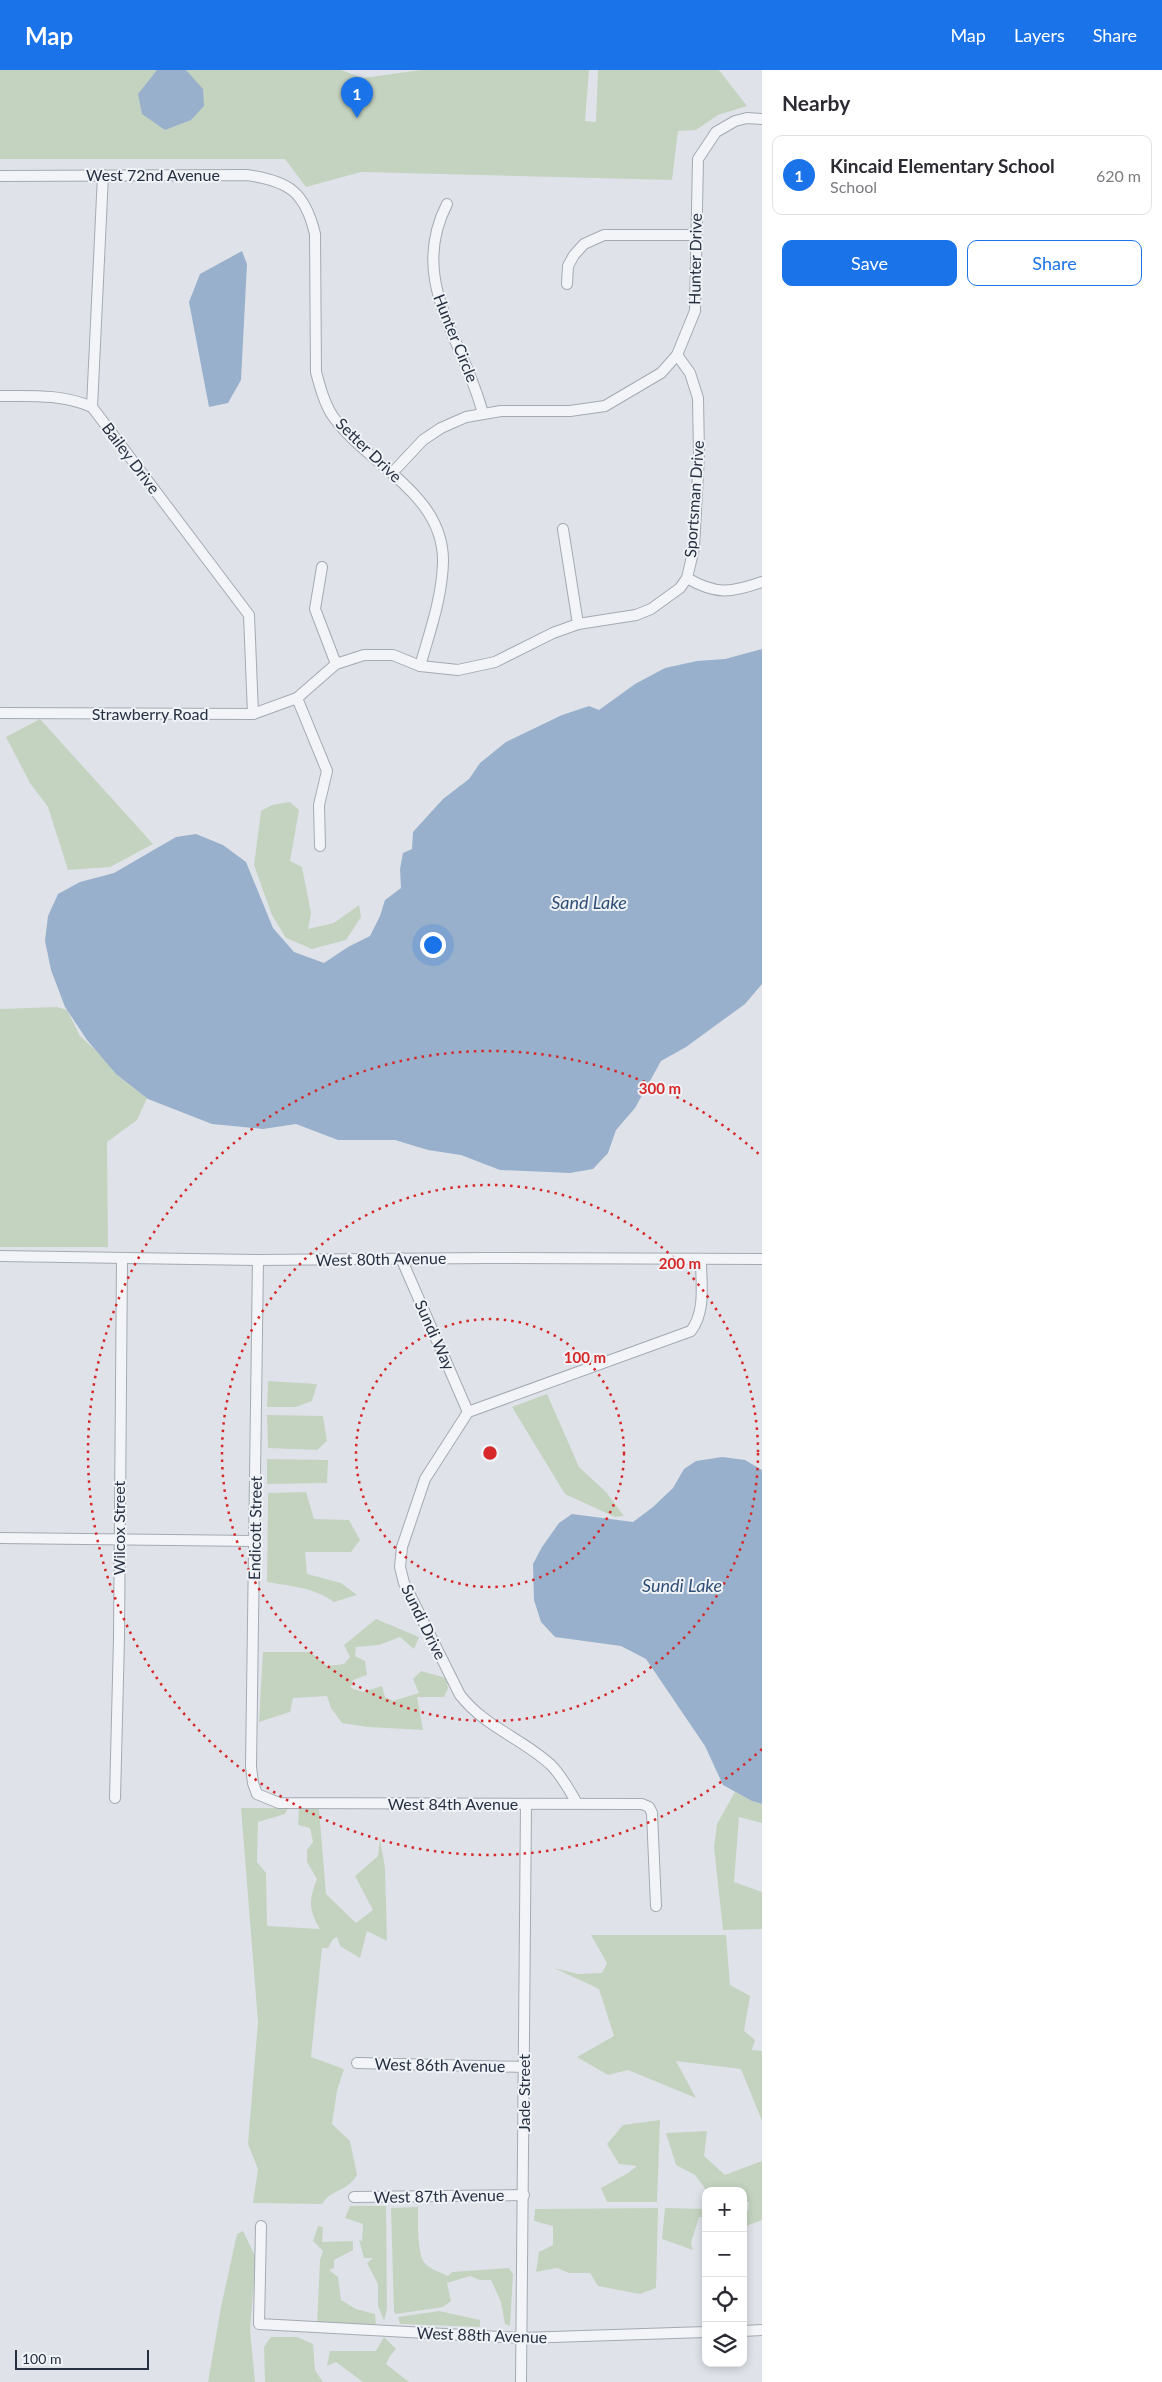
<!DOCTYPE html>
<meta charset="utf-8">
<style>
:root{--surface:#fff;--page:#f2f2f3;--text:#2b2b33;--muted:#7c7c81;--line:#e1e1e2;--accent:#1a73e8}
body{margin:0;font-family:Lato,sans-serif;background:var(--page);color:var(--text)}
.controls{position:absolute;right:15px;bottom:15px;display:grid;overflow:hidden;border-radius:10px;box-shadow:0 2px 8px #0003}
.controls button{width:45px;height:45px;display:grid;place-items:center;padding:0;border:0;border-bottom:1px solid var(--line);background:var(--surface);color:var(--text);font:25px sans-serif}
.scale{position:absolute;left:15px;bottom:12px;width:134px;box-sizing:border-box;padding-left:5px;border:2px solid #273041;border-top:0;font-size:14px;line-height:18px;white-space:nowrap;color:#273041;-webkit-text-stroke:4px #eff2f6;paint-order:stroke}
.you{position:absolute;left:432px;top:874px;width:18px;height:18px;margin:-12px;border:4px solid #fff;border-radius:50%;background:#1a73e8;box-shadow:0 0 0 8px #1a73e833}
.badge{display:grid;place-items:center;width:32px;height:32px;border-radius:50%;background:var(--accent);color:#fff;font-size:16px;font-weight:700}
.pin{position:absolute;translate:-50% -41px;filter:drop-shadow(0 1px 2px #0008)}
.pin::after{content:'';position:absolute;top:26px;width:18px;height:15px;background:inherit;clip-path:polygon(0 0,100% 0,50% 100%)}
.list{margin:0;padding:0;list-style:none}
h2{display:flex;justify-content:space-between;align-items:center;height:65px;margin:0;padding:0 20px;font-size:21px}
h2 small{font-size:16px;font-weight:400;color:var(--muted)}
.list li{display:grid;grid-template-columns:32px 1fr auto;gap:15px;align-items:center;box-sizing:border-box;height:80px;margin:0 10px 10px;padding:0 10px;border:1px solid var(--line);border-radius:10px}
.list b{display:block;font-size:19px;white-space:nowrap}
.list p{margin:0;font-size:16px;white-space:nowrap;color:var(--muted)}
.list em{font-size:16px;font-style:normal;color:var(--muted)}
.actions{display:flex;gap:10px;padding:15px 20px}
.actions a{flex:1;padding:11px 0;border:1px solid var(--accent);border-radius:10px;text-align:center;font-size:18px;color:var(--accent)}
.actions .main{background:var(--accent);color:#fff}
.icon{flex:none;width:28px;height:28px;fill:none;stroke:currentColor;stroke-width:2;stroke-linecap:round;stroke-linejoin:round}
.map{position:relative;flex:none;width:762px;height:2312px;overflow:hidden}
header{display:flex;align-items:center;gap:30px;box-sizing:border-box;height:70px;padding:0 25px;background:var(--accent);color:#fff}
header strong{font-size:24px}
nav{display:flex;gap:28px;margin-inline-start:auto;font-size:18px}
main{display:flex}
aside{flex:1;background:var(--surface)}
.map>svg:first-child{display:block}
.green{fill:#c4d3c0}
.water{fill:#98b0cb}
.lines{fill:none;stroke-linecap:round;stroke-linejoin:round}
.minor-casing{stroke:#a4aab3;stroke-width:12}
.minor{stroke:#f2f4f7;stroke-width:10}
.ring{fill:none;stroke:#d62828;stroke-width:2.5;stroke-dasharray:2.5 5}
.labels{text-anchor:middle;stroke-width:4;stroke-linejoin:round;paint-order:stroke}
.street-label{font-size:16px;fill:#273041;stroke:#eff2f6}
.water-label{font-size:18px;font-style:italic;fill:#2f4f76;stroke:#eff2f6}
.centre{fill:#d62828;stroke:#eff2f6;stroke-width:2.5}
.ring-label{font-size:15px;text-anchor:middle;font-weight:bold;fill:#d62828;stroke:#eff2f6;stroke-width:4;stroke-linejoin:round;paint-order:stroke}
</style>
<header>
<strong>Map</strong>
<nav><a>Map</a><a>Layers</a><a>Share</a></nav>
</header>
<main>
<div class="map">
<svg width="762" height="2312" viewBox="0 0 762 2312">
<rect width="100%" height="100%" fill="#dfe3e9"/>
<g class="green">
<polygon points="0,0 341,0 363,8 421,0 589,0 585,51 596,52 598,0 719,0 747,36 718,45 696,60 678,61 672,110 361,102 306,117 285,89 0,89"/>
<polygon points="40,649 153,774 110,797 68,800 48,737 30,713 6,667"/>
<polygon points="290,732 299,740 290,791 302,797 311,843 308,859 334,853 359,835 361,847 346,870 312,879 286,868 272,845 254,795 261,741 272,735"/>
<polygon points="57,937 67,940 80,966 102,986 116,1004 147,1028 137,1050 107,1072 108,1177 0,1177 0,939"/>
<polygon points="268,1311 317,1314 312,1331 296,1337 267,1337"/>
<polygon points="547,1324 579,1397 606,1422 624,1446 615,1447 565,1424 512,1337"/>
<polygon points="267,1345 323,1346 327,1371 317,1380 268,1378"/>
<polygon points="267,1389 328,1390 327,1413 267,1414"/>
<path d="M306,1422L314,1449L349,1450L360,1470L351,1482H305L307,1504L341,1513L357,1525L334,1532C315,1518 291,1516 267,1512L268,1423Z"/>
<polygon points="376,1549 419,1567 414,1579 400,1567 379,1575 356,1577 355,1586 365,1591 367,1605 353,1610 351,1618 363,1622 382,1616 385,1627 393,1631 419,1623 413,1609 421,1601 446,1608 448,1618 444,1627 417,1627 423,1660 368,1657 342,1653 331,1638 327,1626 293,1628 290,1642 259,1652 263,1582 310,1582 327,1596 344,1594 350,1587 344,1575"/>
<polygon points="735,1722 752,1731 762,1734 762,1753 739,1747 734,1812 762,1822 762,1859 723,1860 714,1777 717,1754"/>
<path d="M241,1738H288L285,1744L258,1752L257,1792L266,1803L267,1856L320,1859C308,1839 309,1830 317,1809L307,1792V1780L313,1772L310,1758L298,1755L299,1739H319L326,1824L356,1853L373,1840L355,1806L378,1786L380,1769L385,1798L387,1871L367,1861L360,1888L340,1876L337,1867L333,1869L328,1878H322L311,1987L344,1999L337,2021L332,2054L350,2071L357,2105C347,2122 333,2118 322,2134L253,2133L258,2099L248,2074L258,1952Z"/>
<polygon points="591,1865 726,1865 730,1915 750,1926 744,1961 755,1970 752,1980 762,1981 762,2051 741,1999 676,1991 696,2028 628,2000 608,2005 577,1987 614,1966 599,1919 554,1898 578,1904 602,1903 607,1893"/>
<polygon points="660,2050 657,2132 607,2132 601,2118 628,2103 637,2096 619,2094 607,2074 623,2055"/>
<polygon points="707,2061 704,2086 725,2105 762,2091 762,2150 746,2156 743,2155 743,2141 748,2141 749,2132 743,2131 743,2121 707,2121 695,2105 676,2095 666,2063"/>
<polygon points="350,2136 386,2136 387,2239 384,2251 378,2236 378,2214 367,2193 373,2188 364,2188 359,2170 362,2171 363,2154 345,2148"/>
<path d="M418,2137C418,2150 417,2182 424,2192C429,2199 440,2202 448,2206L452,2202L509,2198L513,2204L510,2256L505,2254L501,2232L491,2210H480L470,2206L447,2213L451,2231L443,2237L396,2244L394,2242L391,2138Z"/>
<polygon points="658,2138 656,2218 640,2224 598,2216 590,2203 569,2203 557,2198 536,2202 539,2182 553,2175 553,2156 534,2151 535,2139"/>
<polygon points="665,2138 706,2139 706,2147 699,2147 691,2173 693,2180 662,2169"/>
<polygon points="318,2156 323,2157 322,2172 353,2171 353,2180 334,2190 334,2198 329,2200 338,2207 341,2230 356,2239 375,2244 376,2257 317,2255 320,2190 323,2181 313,2171"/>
<polygon points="243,2161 256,2188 250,2260 255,2312 208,2312 221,2237 237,2164"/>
<polygon points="439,2241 480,2250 480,2257 400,2254 398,2247"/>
<polygon points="271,2267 297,2267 313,2274 315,2300 323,2312 265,2312 264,2277"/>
<polygon points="384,2267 396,2279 390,2286 386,2294 409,2312 363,2312 336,2292 327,2296 330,2281 376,2281"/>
</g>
<g class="water">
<polygon points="157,0 186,0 203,19 204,36 191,50 165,60 142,44 138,24"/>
<polygon points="242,181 247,194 241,310 228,333 209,337 189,232 200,204"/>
<polygon points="762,579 762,914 745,934 686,977 661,991 635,1038 616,1060 608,1083 593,1099 570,1103 500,1100 461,1085 428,1080 395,1070 338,1070 296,1054 263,1059 212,1054 148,1029 116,1004 87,970 65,937 51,900 45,871 48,846 58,824 80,812 114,803 176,767 196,764 223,775 246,792 273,858 294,882 324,893 348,877 370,866 380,846 385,830 401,818 400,799 403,783 412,779 413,762 443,729 469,709 480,693 506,672 562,645 589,636 599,640 635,614 665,598 697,591 725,589"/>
<polygon points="722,1387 745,1390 762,1400 762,1734 752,1731 723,1715 705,1676 646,1589 621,1576 555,1567 541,1552 534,1530 533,1494 542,1477 559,1453 572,1444 633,1452 653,1437 673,1418 684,1399 696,1391"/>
</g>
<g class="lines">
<g class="minor-casing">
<g id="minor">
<polyline points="103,105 92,337 249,545 253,644"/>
<path d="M0,106L247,105C289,111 305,122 315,164L316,302C320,317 324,332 332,345C366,395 444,422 443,492C442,528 430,561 420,596"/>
<path d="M447,134C407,212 465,271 483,344"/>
<polyline points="567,214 568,196 574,185 584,174 604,165 695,165"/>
<path d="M0,326C32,326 62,324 92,337"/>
<polyline points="392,403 423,370 441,358 466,347 501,341 570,341 605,336 661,303 677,285 695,241 698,89 716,62 735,51 747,48 762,49"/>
<polyline points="563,459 578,554"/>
<polyline points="322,497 315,539 336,594"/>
<path d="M687,508C716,525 731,523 762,512"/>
<polyline points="297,628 327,701 319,735 320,776"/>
<polyline points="0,643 253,644 297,628 336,594 364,585 393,585 420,596 458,600 495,592 553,563 578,554 636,545 651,539 680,518 687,508 694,478 699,385 698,328 690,303 677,285"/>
<polyline points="0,1186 258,1190 485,1188 762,1189"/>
<polyline points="401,1188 468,1342"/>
<polyline points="258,1190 251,1697 253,1713 257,1724 279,1733 642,1734 649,1737 652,1743 656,1836"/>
<polyline points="0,1468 255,1471"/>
<polyline points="115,1728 119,1568 122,1188"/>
<path d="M577,1733C569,1720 562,1706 551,1695C522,1668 486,1658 460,1625L404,1513L400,1497L402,1477L425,1409L468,1342L691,1261C706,1241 701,1214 701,1190"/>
<polyline points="357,1993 524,1997"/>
<polyline points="354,2127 524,2125"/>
<polyline points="261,2156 259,2254 521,2268 706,2262"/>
<polyline points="743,2261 762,2260"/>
<polyline points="521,2312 526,1734"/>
</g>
</g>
<use href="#minor" class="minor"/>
</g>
<g class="ring">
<circle cx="490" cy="1383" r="134"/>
<circle cx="490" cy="1383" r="268"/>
<path d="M762 1679A402 402 0 1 1 762 1087"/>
</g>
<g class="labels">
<g class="street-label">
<text x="153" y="111">West 72nd Avenue</text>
<text transform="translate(695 189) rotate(-89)" y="6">Hunter Drive</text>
<text transform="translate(456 268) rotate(68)" y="6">Hunter Circle</text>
<text transform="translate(369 380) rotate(44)" y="6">Setter Drive</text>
<text transform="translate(131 388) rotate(53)" y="6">Bailey Drive</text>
<text transform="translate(694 429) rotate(-86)" y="6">Sportsman Drive</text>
<text x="150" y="650">Strawberry Road</text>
<text transform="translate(381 1189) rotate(-1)" y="6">West 80th Avenue</text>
<text transform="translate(435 1265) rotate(66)" y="6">Sundi Way</text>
<text transform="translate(119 1458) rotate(-90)" y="6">Wilcox Street</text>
<text transform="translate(255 1458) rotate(-89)" y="6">Endicott Street</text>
<text transform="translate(424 1552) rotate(64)" y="6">Sundi Drive</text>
<text x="453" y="1740">West 84th Avenue</text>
<text transform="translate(440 1995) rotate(1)" y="6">West 86th Avenue</text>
<text transform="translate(524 2023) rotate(-90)" y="6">Jade Street</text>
<text transform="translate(439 2126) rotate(-1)" y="6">West 87th Avenue</text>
<text transform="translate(482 2265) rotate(2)" y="6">West 88th Avenue</text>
</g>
<g class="water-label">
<text x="589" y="839">Sand Lake</text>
<text x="682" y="1522">Sundi Lake</text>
</g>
</g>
<circle cx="490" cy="1383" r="8" class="centre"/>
<g class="ring-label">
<text x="660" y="1024">300 m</text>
<text x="680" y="1199">200 m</text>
<text x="585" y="1293">100 m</text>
</g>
</svg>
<div class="controls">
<button>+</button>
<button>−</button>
<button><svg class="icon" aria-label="locate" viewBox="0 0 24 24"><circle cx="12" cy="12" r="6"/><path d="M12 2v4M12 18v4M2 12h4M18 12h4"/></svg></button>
<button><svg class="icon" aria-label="layers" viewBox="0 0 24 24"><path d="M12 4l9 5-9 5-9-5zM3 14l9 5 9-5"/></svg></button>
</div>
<div class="scale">100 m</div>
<div class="you"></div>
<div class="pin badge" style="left:357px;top:48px">1</div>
</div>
<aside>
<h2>Nearby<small></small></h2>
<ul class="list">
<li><span class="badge">1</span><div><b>Kincaid Elementary School</b><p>School</p></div><em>620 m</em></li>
</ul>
<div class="actions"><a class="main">Save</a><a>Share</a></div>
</aside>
</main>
